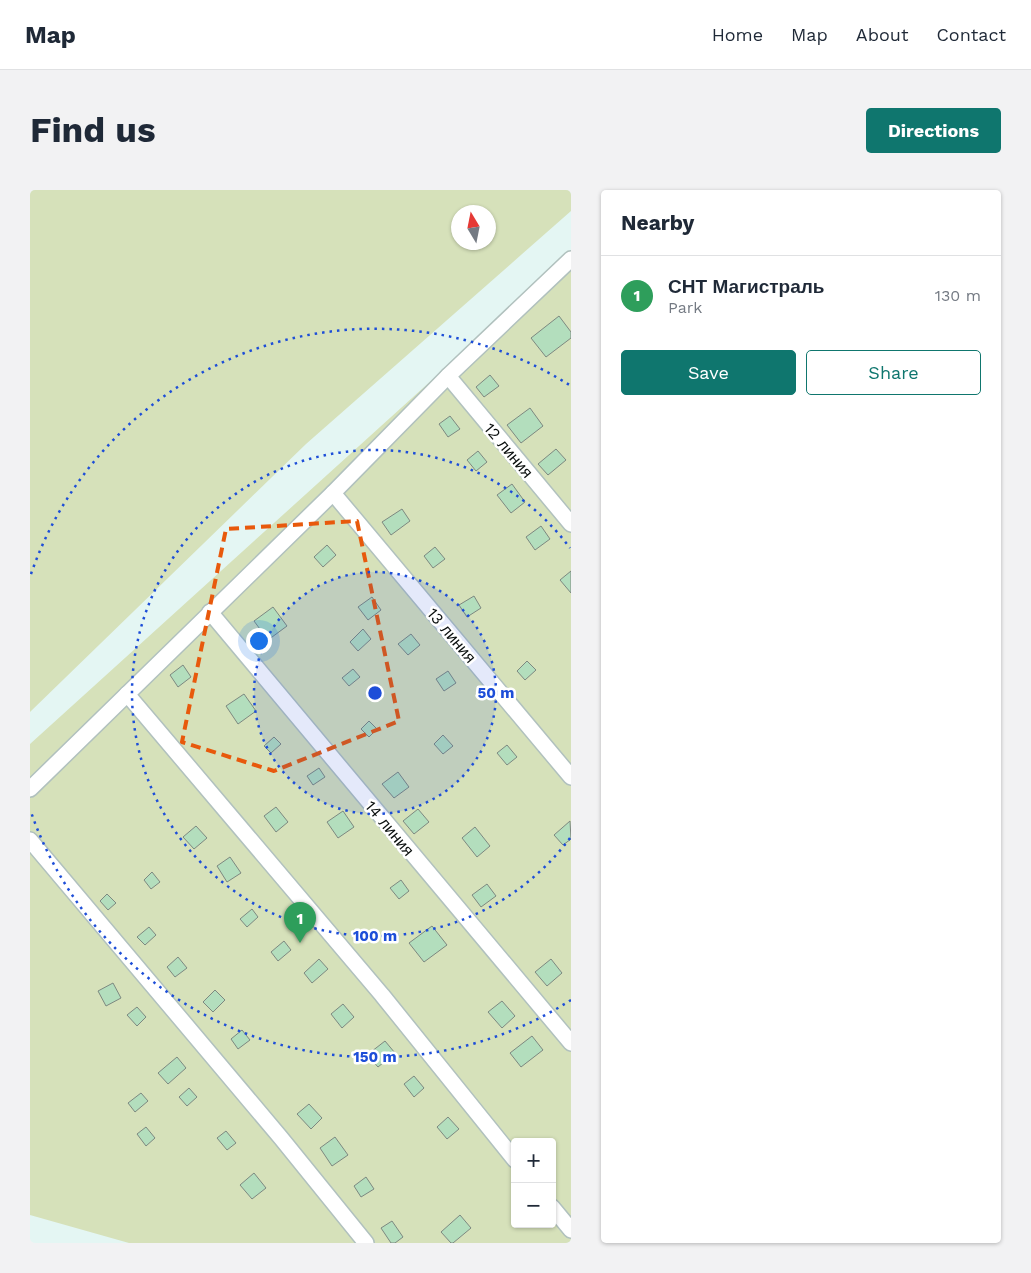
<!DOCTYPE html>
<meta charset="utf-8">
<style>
:root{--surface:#fff;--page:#f2f2f3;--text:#1f2937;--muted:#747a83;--line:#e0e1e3;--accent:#0f766e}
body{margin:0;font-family:"Work Sans",sans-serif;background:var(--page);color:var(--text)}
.controls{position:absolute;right:15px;bottom:15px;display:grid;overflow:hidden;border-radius:5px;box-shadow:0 1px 4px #0004}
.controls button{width:45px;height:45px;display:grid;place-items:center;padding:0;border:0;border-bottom:1px solid var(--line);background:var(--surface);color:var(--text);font:25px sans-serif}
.compass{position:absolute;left:421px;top:15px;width:45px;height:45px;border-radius:50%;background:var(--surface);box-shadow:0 1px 4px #0004;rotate:350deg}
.you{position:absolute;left:228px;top:450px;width:18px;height:18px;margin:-12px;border:4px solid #fff;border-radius:50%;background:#1a73e8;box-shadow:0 0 0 8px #1a73e833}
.badge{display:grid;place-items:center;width:32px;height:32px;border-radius:50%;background:var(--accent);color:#fff;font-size:16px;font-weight:700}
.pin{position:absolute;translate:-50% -41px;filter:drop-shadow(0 1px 2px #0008)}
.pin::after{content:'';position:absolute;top:26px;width:18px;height:15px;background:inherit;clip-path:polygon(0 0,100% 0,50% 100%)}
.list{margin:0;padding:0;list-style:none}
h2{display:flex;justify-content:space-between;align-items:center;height:65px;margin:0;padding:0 20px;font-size:21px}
h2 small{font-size:16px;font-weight:400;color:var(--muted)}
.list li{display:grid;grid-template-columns:32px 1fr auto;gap:15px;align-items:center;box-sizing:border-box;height:80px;padding:0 20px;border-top:1px solid var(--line)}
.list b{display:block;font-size:19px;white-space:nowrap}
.list p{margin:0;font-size:16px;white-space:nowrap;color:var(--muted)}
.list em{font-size:16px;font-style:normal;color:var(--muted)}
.actions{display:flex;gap:10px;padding:15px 20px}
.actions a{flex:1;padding:11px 0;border:1px solid var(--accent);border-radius:5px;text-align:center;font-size:18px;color:var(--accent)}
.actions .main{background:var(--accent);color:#fff}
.map{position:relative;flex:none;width:541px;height:1053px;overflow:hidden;border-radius:5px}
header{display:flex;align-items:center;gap:30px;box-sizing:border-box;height:70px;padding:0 25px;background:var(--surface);border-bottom:1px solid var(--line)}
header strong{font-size:24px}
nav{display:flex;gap:28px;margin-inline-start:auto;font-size:18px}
.intro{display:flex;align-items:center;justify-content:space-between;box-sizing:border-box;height:120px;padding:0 30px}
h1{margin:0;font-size:35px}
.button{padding:12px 22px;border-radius:5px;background:var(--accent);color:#fff;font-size:18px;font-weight:700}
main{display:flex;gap:30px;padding:0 30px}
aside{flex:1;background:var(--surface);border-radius:5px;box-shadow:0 1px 4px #0004}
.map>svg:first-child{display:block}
.green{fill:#d6e1ba;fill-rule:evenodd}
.building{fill:#b3debd;stroke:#7d8880}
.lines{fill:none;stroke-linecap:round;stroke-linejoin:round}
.minor-casing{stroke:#b1c1be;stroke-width:18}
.minor{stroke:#fff;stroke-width:15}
.marked{fill:none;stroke:#e8590c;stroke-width:4;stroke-dasharray:10 6;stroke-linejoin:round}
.ring{fill:none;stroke:#1d4ed8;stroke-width:2.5;stroke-dasharray:2.5 5}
.labels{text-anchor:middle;stroke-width:5;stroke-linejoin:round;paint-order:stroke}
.street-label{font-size:16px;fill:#090e0d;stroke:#fff}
.centre{fill:#1d4ed8;stroke:#fff;stroke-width:2.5}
.ring-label{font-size:15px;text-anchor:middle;font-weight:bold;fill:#1d4ed8;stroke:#fff;stroke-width:5;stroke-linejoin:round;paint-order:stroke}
</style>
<header>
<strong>Map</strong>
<nav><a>Home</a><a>Map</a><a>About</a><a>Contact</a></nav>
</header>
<div class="intro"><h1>Find us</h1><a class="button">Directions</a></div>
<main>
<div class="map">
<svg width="541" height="1053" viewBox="0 0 541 1053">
<rect width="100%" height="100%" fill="#e4f6f3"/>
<g class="green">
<path d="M0,0H541V21L276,254L0,522ZM428,22H458V52H428Z"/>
<path d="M541,64V1053H99L0,1025V554ZM485,952H522V1034H485Z"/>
</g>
<g class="building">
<polygon points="529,126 541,142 541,148 516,167 501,148"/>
<polygon points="460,185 469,196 454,207 446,197"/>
<polygon points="500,218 513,236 491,253 477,235"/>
<polygon points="420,226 430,239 418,247 409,234"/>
<polygon points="526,259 536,270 518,285 508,274"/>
<polygon points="448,261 457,272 446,281 437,270"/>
<polygon points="482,294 495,312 481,323 467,305"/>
<polygon points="372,319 380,331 361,345 352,332"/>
<polygon points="511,336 520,349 505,360 496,347"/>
<polygon points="297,355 306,365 293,377 284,367"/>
<polygon points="405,357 415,369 403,378 394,366"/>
<polygon points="541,381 541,403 530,390"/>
<polygon points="444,406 451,418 437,427 429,415"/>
<polygon points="342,407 351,420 338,430 328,417"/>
<polygon points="243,417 257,436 238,450 224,431"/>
<polygon points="333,439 341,449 328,461 320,452"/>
<polygon points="381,444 390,455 378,465 368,454"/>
<polygon points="497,471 506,480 495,490 487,481"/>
<polygon points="153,475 161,487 148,497 140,485"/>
<polygon points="323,479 330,487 319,496 312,488"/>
<polygon points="418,481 426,493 414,501 406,489"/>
<polygon points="214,504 226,521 208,534 196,516"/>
<polygon points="339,531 347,539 339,547 331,539"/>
<polygon points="413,545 423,556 413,564 404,554"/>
<polygon points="244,547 251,554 241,563 234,556"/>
<polygon points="477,555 487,567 477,575 467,563"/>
<polygon points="289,578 295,587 283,595 277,586"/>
<polygon points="368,582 379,597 364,608 352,594"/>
<polygon points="246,617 258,632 246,642 234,626"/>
<polygon points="388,619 399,632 384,644 373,631"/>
<polygon points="313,621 324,637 308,648 297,632"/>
<polygon points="540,631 541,649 533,655 524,645"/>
<polygon points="166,636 177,648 164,659 153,647"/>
<polygon points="445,637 460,656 447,667 432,648"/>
<polygon points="200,667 211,683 197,692 187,676"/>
<polygon points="122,682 130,692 121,699 114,690"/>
<polygon points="371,690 379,701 369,709 360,698"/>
<polygon points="457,694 466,706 451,717 442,705"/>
<polygon points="77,704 86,713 78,720 70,711"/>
<polygon points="222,719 228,727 217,737 210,729"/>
<polygon points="402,736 417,755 394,772 379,753"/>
<polygon points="119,737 126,745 115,755 107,747"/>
<polygon points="254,751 261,760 248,771 241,762"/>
<polygon points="148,767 157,778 145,787 137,777"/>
<polygon points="289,769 298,779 282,793 274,783"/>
<polygon points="521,769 532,783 517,796 505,782"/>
<polygon points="83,793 91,808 76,816 68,801"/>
<polygon points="185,800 195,810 183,822 173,812"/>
<polygon points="472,811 485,826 472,838 458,822"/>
<polygon points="313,814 324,827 312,838 301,824"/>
<polygon points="107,817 116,827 107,836 97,825"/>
<polygon points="212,840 220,850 208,859 201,849"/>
<polygon points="502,846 513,860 491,877 480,863"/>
<polygon points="355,851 365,863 348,877 337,865"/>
<polygon points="147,867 156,878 138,894 128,883"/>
<polygon points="384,886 394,898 384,907 374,894"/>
<polygon points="159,898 167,907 157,916 149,907"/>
<polygon points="111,903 118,911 105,922 98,913"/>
<polygon points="279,914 292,928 281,939 267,924"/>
<polygon points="418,927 429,939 417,949 407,937"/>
<polygon points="116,937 125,948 116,956 107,944"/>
<polygon points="196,941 206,953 197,960 187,948"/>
<polygon points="305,947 318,965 302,976 290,958"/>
<polygon points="224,983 236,998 222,1009 210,995"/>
<polygon points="336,987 344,999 331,1007 324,996"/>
<polygon points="430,1025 441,1038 423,1053 421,1053 411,1042"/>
<polygon points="362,1031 373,1047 365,1053 361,1053 351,1038"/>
</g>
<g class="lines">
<g class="minor-casing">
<g id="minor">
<polyline points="418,186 541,334"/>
<polyline points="303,303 541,587"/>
<polyline points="180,422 541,853"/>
<polyline points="97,504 352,805 485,970"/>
<polyline points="0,599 303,303 418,186 541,69"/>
<polyline points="0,650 251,948 336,1053"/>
<polyline points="522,1017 541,1040"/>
</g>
</g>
<use href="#minor" class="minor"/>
</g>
<path class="marked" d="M327,331L369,531L244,581L152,552L196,339Z"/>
<circle cx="345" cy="503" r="121" fill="#1d4ed8" fill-opacity=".12"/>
<g class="ring">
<circle cx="345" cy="503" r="121"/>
<path d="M540 648A243 243 0 1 1 540 358"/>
<path d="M541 810A364 364 0 0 1 1 622M1 384A364 364 0 0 1 541 196"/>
</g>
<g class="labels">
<g class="street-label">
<text transform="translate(479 260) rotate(50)" y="6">12 линия</text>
<text transform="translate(422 445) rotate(50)" y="6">13 линия</text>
<text transform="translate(360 638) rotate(50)" y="6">14 линия</text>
</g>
</g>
<circle cx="345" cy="503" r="8" class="centre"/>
<g class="ring-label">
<text x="466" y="508">50 m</text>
<text x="345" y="751">100 m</text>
<text x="345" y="872">150 m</text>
</g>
</svg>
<div class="controls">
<button>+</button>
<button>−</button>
</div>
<svg class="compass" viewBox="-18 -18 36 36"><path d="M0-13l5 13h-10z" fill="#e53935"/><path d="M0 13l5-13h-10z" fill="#747a83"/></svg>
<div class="you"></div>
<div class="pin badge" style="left:270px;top:753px;background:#2e9e5b">1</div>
</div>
<aside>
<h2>Nearby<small></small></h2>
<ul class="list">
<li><span class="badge" style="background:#2e9e5b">1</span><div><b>СНТ Магистраль</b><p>Park</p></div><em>130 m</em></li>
</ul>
<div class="actions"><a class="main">Save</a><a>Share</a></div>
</aside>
</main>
